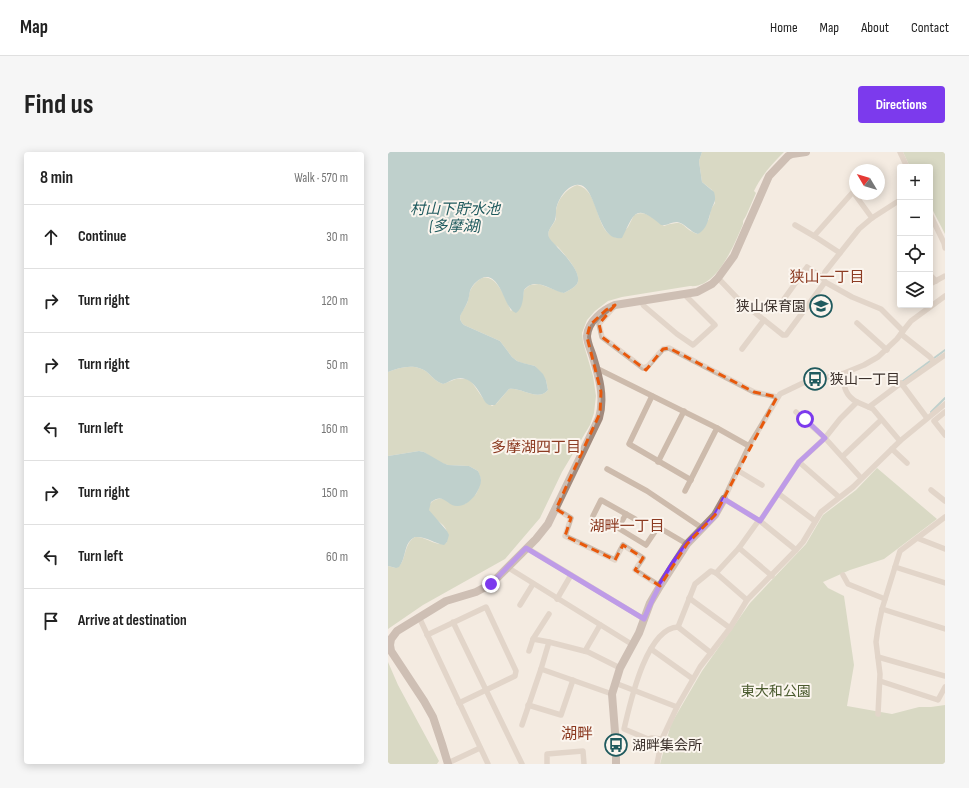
<!DOCTYPE html>
<meta charset="utf-8">
<style>
:root{--surface:#fff;--page:#f6f6f6;--text:#222;--muted:#767676;--line:#e0e0e0;--accent:#7c3aed}
body{margin:0;font-family:"Sofia Sans Condensed","Noto Sans JP",sans-serif;background:var(--page);color:var(--text)}
.controls{position:absolute;right:12px;top:12px;display:grid;overflow:hidden;border-radius:4px;box-shadow:0 2px 10px #0003}
.controls button{width:36px;height:36px;display:grid;place-items:center;padding:0;border:0;border-bottom:1px solid var(--line);background:var(--surface);color:var(--text);font:20px sans-serif}
.compass{position:absolute;left:461px;top:12px;width:36px;height:36px;border-radius:50%;background:var(--surface);box-shadow:0 2px 10px #0003;rotate:308deg}
.stop{position:absolute;width:12px;height:12px;margin:-9px;border:3px solid #7c3aed;border-radius:50%;background:#fff}
.stop.end{background:#7c3aed;border-color:#fff;box-shadow:0 1px 4px #0008}
.list{margin:0;padding:0;list-style:none}
h2{display:flex;justify-content:space-between;align-items:center;height:52px;margin:0;padding:0 16px;font-size:17px}
h2 small{font-size:13px;font-weight:400;color:var(--muted)}
.list li{display:grid;grid-template-columns:26px 1fr auto;gap:12px;align-items:center;box-sizing:border-box;height:64px;padding:0 16px;border-top:1px solid var(--line)}
.list b{display:block;font-size:15px;white-space:nowrap}
.list em{font-size:13px;font-style:normal;color:var(--muted)}
.icon{flex:none;width:22px;height:22px;fill:none;stroke:currentColor;stroke-width:2;stroke-linecap:round;stroke-linejoin:round}
.map{position:relative;flex:none;width:557px;height:612px;overflow:hidden;border-radius:4px}
header{display:flex;align-items:center;gap:24px;box-sizing:border-box;height:56px;padding:0 20px;background:var(--surface);border-bottom:1px solid var(--line)}
header strong{font-size:19px}
nav{display:flex;gap:22px;margin-inline-start:auto;font-size:14px}
.intro{display:flex;align-items:center;justify-content:space-between;box-sizing:border-box;height:96px;padding:0 24px}
h1{margin:0;font-size:28px}
.button{padding:10px 18px;border-radius:4px;background:var(--accent);color:#fff;font-size:14px;font-weight:700}
main{display:flex;gap:24px;padding:0 24px}
aside{flex:1;background:var(--surface);border-radius:4px;box-shadow:0 2px 10px #0003}
.map>svg:first-child{display:block}
.green{fill:#b8c4a0}
.water{fill:#7fb0b2}
.lines{fill:none;stroke-linecap:round;stroke-linejoin:round}
.stream{stroke:#7fb0b2;stroke-width:2}
.street{stroke:#cdbbac;stroke-width:5.5}
.secondary{stroke:#a18a7d;stroke-width:8}
.route{stroke:#7c3aed;stroke-width:5}
.marked{fill:none;stroke:#e8590c;stroke-width:3;stroke-dasharray:8 5;stroke-linejoin:round}
.labels{text-anchor:middle;stroke-width:4;stroke-linejoin:round;paint-order:stroke}
.poi-label{font-size:14px;fill:#3b302b;stroke:#fbf5ee;text-anchor:start}
.park-label{font-size:14px;fill:#4a5a2e;stroke:#fbf5ee}
.water-label{font-size:15px;font-style:italic;fill:#1f5a5e;stroke:#fbf5ee}
.neighbourhood-label{font-size:15px;fill:#8c3b22;stroke:#fbf5ee}
.quarter-label{font-size:16px;fill:#8c3b22;stroke:#fbf5ee}
</style>
<header>
<strong>Map</strong>
<nav><a>Home</a><a>Map</a><a>About</a><a>Contact</a></nav>
</header>
<div class="intro"><h1>Find us</h1><a class="button">Directions</a></div>
<main>
<aside>
<h2>8 min<small>Walk · 570 m</small></h2>
<ul class="list">
<li><svg class="icon" aria-label="ahead" viewBox="0 0 24 24"><path d="M12 20V5M6 11l6-6 6 6"/></svg><div><b>Continue</b></div><em>30 m</em></li>
<li><svg class="icon" aria-label="right" viewBox="0 0 24 24"><path d="M7 20v-9h11M14 6l5 5-5 5"/></svg><div><b>Turn right</b></div><em>120 m</em></li>
<li><svg class="icon" aria-label="right" viewBox="0 0 24 24"><path d="M7 20v-9h11M14 6l5 5-5 5"/></svg><div><b>Turn right</b></div><em>50 m</em></li>
<li><svg class="icon" aria-label="left" viewBox="0 0 24 24"><path d="M17 20v-9H6M10 6l-5 5 5 5"/></svg><div><b>Turn left</b></div><em>160 m</em></li>
<li><svg class="icon" aria-label="right" viewBox="0 0 24 24"><path d="M7 20v-9h11M14 6l5 5-5 5"/></svg><div><b>Turn right</b></div><em>150 m</em></li>
<li><svg class="icon" aria-label="left" viewBox="0 0 24 24"><path d="M17 20v-9H6M10 6l-5 5 5 5"/></svg><div><b>Turn left</b></div><em>60 m</em></li>
<li><svg class="icon" aria-label="arrive" viewBox="0 0 24 24"><path d="M6 21V4h12l-3 4 3 4H6"/></svg><div><b>Arrive at destination</b></div></li>
</ul>
</aside>
<div class="map">
<svg width="557" height="612" viewBox="0 0 557 612">
<rect width="100%" height="100%" fill="#f4ebe1"/>
<g class="green">
<path d="M314,0H396C384,12 373,24 366,39L368,41L358,64L355,69V72C347,91 329,137 302,134L234,145L220,149L207,159L199,168L194,181L195,190L205,224L208,244L206,261L202,273L174,320L152,366L117,407L35,453L0,477V414C21,422 12,393 27,385C38,384 51,397 59,390C59,387 60,383 59,380C57,370 42,367 41,358C39,350 50,345 57,347C59,348 62,351 65,353L77,352L88,342L91,336L93,327L90,319L81,314L60,313L50,310L36,300L31,299L0,304V220C13,215 28,211 40,221C45,226 49,230 55,232L68,227H79L83,229L94,245L104,254L109,251L121,237C133,235 150,250 160,238L158,228L147,214L134,211L129,209L124,205L112,189L76,173C74,171 72,169 72,165C73,159 79,154 80,148C81,145 81,142 82,139C84,134 88,130 92,127C108,119 118,148 123,159L135,144L136,138L142,133L151,132L176,141C181,138 186,136 189,132C195,122 176,102 170,95C167,93 163,90 161,87C158,78 165,74 168,67C168,64 168,61 168,58C170,47 178,37 189,33C214,39 205,82 230,86L240,75L246,63C258,57 266,67 276,74C300,66 291,76 310,82L321,67L323,57L327,51L324,38L314,30L311,9Z"/>
<polygon points="515,0 557,0 557,82 542,53 542,15 522,15"/>
<polygon points="489,316 549,367 496,407 462,418 435,430 440,436 456,444 466,513 459,554 504,562 531,555 543,555 557,553 557,612 272,612 283,572 314,519 362,451 418,392 435,363 468,338"/>
<polygon points="0,510 10,533 51,609 49,612 0,612"/>
</g>
<g class="water">
<path d="M0,0H314L311,9L314,30L326,40C329,50 325,51 323,59C320,68 319,77 310,82C302,80 297,71 289,70C283,70 279,74 273,73C247,50 246,62 234,86C207,91 210,29 188,33C177,35 169,49 168,59C168,62 168,65 167,68C165,74 157,79 162,87C164,90 168,93 170,96C177,103 195,122 189,132C186,136 181,138 176,141C163,139 148,124 136,138C135,146 135,156 128,161C116,156 115,129 100,125C92,124 84,133 82,139C81,143 81,147 79,151C77,156 73,161 72,165C72,169 74,171 76,173L112,189L124,205L129,209L135,211L147,214L155,222L158,228L160,238C150,250 133,235 121,237L107,253H101L98,251C91,240 84,222 67,227C63,228 59,231 55,232C49,230 45,226 40,221C28,211 13,215 0,220Z"/>
<path d="M31,299L36,300L55,311L60,313L81,314L90,319C91,321 93,325 93,328C93,338 81,355 69,354C59,354 56,340 43,350L41,358L59,379L61,383L59,390L56,393C46,391 37,384 27,385C15,391 19,405 11,415L8,416L0,414V304Z"/>
</g>
<g class="lines">
<g class="stream">
<polyline points="515,229 557,198"/>
<polyline points="543,260 557,246"/>
</g>
<g class="street">
<polyline points="512,0 519,15"/>
<polyline points="512,48 484,66 471,77 437,120 435,126 437,130 464,145 493,157 515,179"/>
<polyline points="542,62 556,91 557,96"/>
<polyline points="407,73 426,84 452,101"/>
<polyline points="426,84 465,40 484,66"/>
<polyline points="542,123 548,129"/>
<polyline points="330,126 351,148 395,183 398,183 437,130"/>
<polyline points="542,132 557,124"/>
<polyline points="253,149 256,154 289,182 305,193 327,173 296,142"/>
<polyline points="225,156 211,172 214,185 255,216 260,214 275,197 281,196 366,240 389,245"/>
<polyline points="415,160 396,147 419,115 435,126"/>
<polyline points="469,171 499,198"/>
<polyline points="513,182 542,205 546,210"/>
<polyline points="354,197 376,168"/>
<polyline points="208,216 329,276 361,294"/>
<path d="M454,222C456,234 457,244 469,250"/>
<polyline points="514,233 557,203"/>
<polyline points="264,244 241,292 303,328"/>
<polyline points="481,255 513,231 539,266"/>
<polyline points="408,260 437,286 473,326"/>
<polyline points="557,260 546,269 557,283"/>
<polyline points="504,297 519,311"/>
<polyline points="455,304 493,268"/>
<polyline points="270,310 296,259"/>
<polyline points="411,310 451,345"/>
<polyline points="219,317 259,339 314,376"/>
<polyline points="349,318 374,333"/>
<polyline points="543,338 557,349"/>
<polyline points="297,339 329,276"/>
<polyline points="391,342 427,369"/>
<polyline points="168,357 183,366 177,384 227,408 235,393 255,406 247,418 272,434"/>
<polyline points="238,362 230,376 258,393 270,375 299,392"/>
<polyline points="205,364 213,348 247,367"/>
<polyline points="372,369 411,310 437,286 452,267 469,250 485,257 512,289"/>
<polyline points="529,386 557,397"/>
<polyline points="139,396 256,467"/>
<polyline points="351,396 384,424"/>
<polyline points="408,398 372,369 336,347 361,294 392,242 415,231 454,222 476,213 490,205 509,187 515,179 523,169 557,144"/>
<polyline points="119,415 245,493"/>
<polyline points="507,415 557,431"/>
<polyline points="328,421 351,396 371,368"/>
<polyline points="455,423 460,432 497,447"/>
<polyline points="301,446 342,476"/>
<polyline points="169,447 183,423"/>
<polyline points="132,453 145,432"/>
<polyline points="494,457 557,477"/>
<polyline points="161,462 145,487 161,490"/>
<polyline points="31,465 100,612"/>
<polyline points="290,475 307,432 323,419 328,421 359,448"/>
<polyline points="39,483 98,455 128,519 127,524 98,538 65,470"/>
<polyline points="263,497 305,527"/>
<polyline points="141,499 145,487"/>
<polyline points="197,499 212,473"/>
<polyline points="490,505 557,524"/>
<polyline points="153,517 161,490 200,500 232,516"/>
<polyline points="492,529 550,548 557,535"/>
<polyline points="227,531 289,555"/>
<polyline points="71,551 98,538 134,612"/>
<polyline points="140,553 173,563 185,528"/>
<polyline points="490,562 492,522 488,490 490,476 494,457 512,399 557,365"/>
<polyline points="134,573 153,517 224,542"/>
<path d="M274,587L264,586L260,587L236,577C242,552 258,476 290,475L323,501"/>
<polyline points="60,612 60,611 92,596"/>
<polyline points="159,612 159,602 195,599 196,612"/>
<polyline points="269,612 274,587 289,555 312,515 342,476 359,448 408,398 415,390 433,360 465,335 512,289 557,252"/>
</g>
<g class="secondary">
<path d="M60,612L54,592L45,565L36,549L3,499L2,493L3,487L9,479L58,449L88,440L103,432L148,387L160,372L211,266C217,245 211,225 205,205C203,198 199,191 199,184C200,169 215,158 227,153L309,140L324,132L330,126L346,104L381,24L400,4L404,2L418,0"/>
<polyline points="228,612 228,593 224,542 232,516 251,481 262,451 272,434 299,392 327,363 336,347"/>
</g>
</g>
<g class="lines">
<path class="route" d="M103,432L138,396L256,467C267,440 281,414 299,392C307,382 317,375 325,366C330,360 333,353 336,347L372,369L411,310L437,286L417,267"/>
</g>
<path d="M0 0H557V612H0ZM227,153L211,172L214,185L258,218L275,197L281,196L366,240L389,245L327,363L299,392L272,434L247,418L255,406L235,393L227,408L177,384L183,366L168,357L212,261L213,240L199,185L202,173L218,158Z" fill="#f4ebe1" fill-opacity=".55" fill-rule="evenodd"/>
<path class="marked" d="M227,153L211,172L214,185L258,218L275,197L281,196L366,240L389,245L327,363L299,392L272,434L247,418L255,406L235,393L227,408L177,384L183,366L168,357L212,261L213,240L199,185L202,173L218,158Z"/>
<defs>
<g id="school-ring" transform="scale(1.15)"><circle r="9.5" fill="#fbf5ee" stroke="#1f5a5e" stroke-width="1.5"/><path d="M0-5L7-2L0 1L-7-2ZM-4 1L0 2.5L4 1V4Q0 6-4 4Z" fill="#1f5a5e"/></g>
<g id="bus-ring" transform="scale(1.15)"><circle r="9.5" fill="#fbf5ee" stroke="#1f5a5e" stroke-width="1.5"/><path d="M-5-6H5V4H4V6H2V4H-2V6H-4V4H-5ZM-3.5-4V0h7V-4ZM-3.5 1.2v1.5H-2V1.2ZM2 1.2v1.5H3.5V1.2Z" fill="#1f5a5e"/></g>
</defs>
<g fill-rule="evenodd">
<use href="#school-ring" x="433" y="154"/>
<use href="#bus-ring" x="427" y="227"/>
<use href="#bus-ring" x="228" y="593"/>
</g>
<g class="labels">
<g class="poi-label">
<text x="418" y="159" text-anchor="end">狭山保育園</text>
<text x="442" y="232">狭山一丁目</text>
<text x="244" y="598">湖畔集会所</text>
</g>
<g class="park-label">
<text x="388" y="544">東大和公園</text>
</g>
<g class="water-label">
<text x="67" y="62">村山下貯水池<tspan x="67" dy="17">(多摩湖)</tspan></text>
</g>
<g class="neighbourhood-label">
<text x="439" y="130">狭山一丁目</text>
<text x="148" y="300">多摩湖四丁目</text>
<text x="239" y="379">湖畔一丁目</text>
</g>
<g class="quarter-label">
<text x="189" y="587">湖畔</text>
</g>
</g>
</svg>
<div class="controls">
<button>+</button>
<button>−</button>
<button><svg class="icon" aria-label="locate" viewBox="0 0 24 24"><circle cx="12" cy="12" r="6"/><path d="M12 2v4M12 18v4M2 12h4M18 12h4"/></svg></button>
<button><svg class="icon" aria-label="layers" viewBox="0 0 24 24"><path d="M12 4l9 5-9 5-9-5zM3 14l9 5 9-5"/></svg></button>
</div>
<svg class="compass" viewBox="-18 -18 36 36"><path d="M0-13l5 13h-10z" fill="#e53935"/><path d="M0 13l5-13h-10z" fill="#767676"/></svg>
<div class="stop" style="left:417px;top:267px"></div>
<div class="stop end" style="left:103px;top:432px"></div>
</div>
</main>
